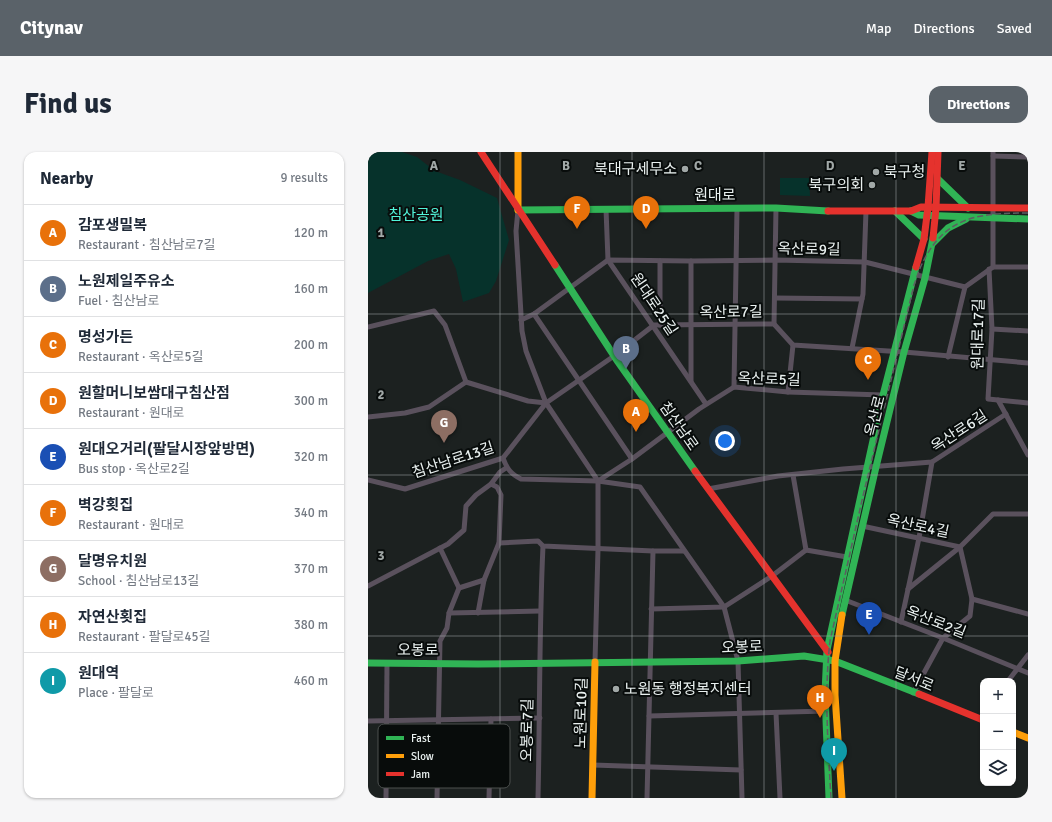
<!DOCTYPE html>
<meta charset="utf-8">
<style>
:root{--surface:#fff;--page:#f6f6f7;--text:#1f2937;--muted:#747a83;--line:#e0e1e3;--accent:#5a6269}
body{margin:0;font-family:Signika,"Noto Sans KR",sans-serif;background:var(--page);color:var(--text)}
.controls{position:absolute;right:12px;bottom:12px;display:grid;overflow:hidden;border-radius:8px;box-shadow:0 1px 3px #0004}
.controls button{width:36px;height:36px;display:grid;place-items:center;padding:0;border:0;border-bottom:1px solid var(--line);background:var(--surface);color:var(--text);font:20px sans-serif}
.you{position:absolute;left:357px;top:289px;width:14px;height:14px;margin:-10px;border:3px solid #fff;border-radius:50%;background:#1a73e8;box-shadow:0 0 0 6px #1a73e833}
.badge{display:grid;place-items:center;width:26px;height:26px;border-radius:50%;background:var(--accent);color:#fff;font-size:13px;font-weight:700}
.pin{position:absolute;translate:-50% -33px;filter:drop-shadow(0 1px 2px #0008)}
.pin::after{content:'';position:absolute;top:21px;width:14px;height:12px;background:inherit;clip-path:polygon(0 0,100% 0,50% 100%)}
.list{margin:0;padding:0;list-style:none}
h2{display:flex;justify-content:space-between;align-items:center;height:52px;margin:0;padding:0 16px;font-size:17px}
h2 small{font-size:13px;font-weight:400;color:var(--muted)}
.list li{display:grid;grid-template-columns:26px 1fr auto;gap:12px;align-items:center;box-sizing:border-box;height:56px;padding:0 16px;border-top:1px solid var(--line)}
.list b{display:block;font-size:15px;white-space:nowrap}
.list p{margin:0;font-size:13px;white-space:nowrap;color:var(--muted)}
.list em{font-size:13px;font-style:normal;color:var(--muted)}
.icon{flex:none;width:22px;height:22px;fill:none;stroke:currentColor;stroke-width:2;stroke-linecap:round;stroke-linejoin:round}
.map{position:relative;flex:none;width:660px;height:646px;overflow:hidden;border-radius:12px}
header{display:flex;align-items:center;gap:24px;box-sizing:border-box;height:56px;padding:0 20px;background:var(--accent);color:#fff}
header strong{font-size:19px}
nav{display:flex;gap:22px;margin-inline-start:auto;font-size:14px}
.intro{display:flex;align-items:center;justify-content:space-between;box-sizing:border-box;height:96px;padding:0 24px}
h1{margin:0;font-size:28px}
.button{padding:10px 18px;border-radius:12px;background:var(--accent);color:#fff;font-size:14px;font-weight:700}
main{display:flex;gap:24px;padding:0 24px}
aside{flex:1;background:var(--surface);border-radius:12px;box-shadow:0 1px 3px #0004}
.map>svg:first-child{display:block}
.green{fill:#06322b}
.lines{fill:none;stroke-linecap:round;stroke-linejoin:round}
.street{stroke:#5a515d;stroke-width:5}
.fast{stroke:#30b455;stroke-width:7}
.slow{stroke:#ff9f0a;stroke-width:7}
.jam{stroke:#e5322d;stroke-width:7}
.rail{stroke:#5e5c61;stroke-width:1.5;stroke-dasharray:6 3;stroke-linecap:butt}
.grid{fill:none;stroke:#a1a8a7;stroke-width:1;stroke-opacity:0.55}
.poi-dot{fill:#a1a8a7;stroke:#080c0b;stroke-width:1.5}
.labels{text-anchor:middle;stroke-width:4;stroke-linejoin:round;paint-order:stroke}
.poi-label{font-size:15px;fill:#e9f0ef;stroke:#080c0b;text-anchor:end}
.street-label{font-size:15px;fill:#e9f0ef;stroke:#080c0b}
.park-label{font-size:15px;fill:#52f4da;stroke:#080c0b}
.key{fill:#080c0b;stroke:#4c504f;stroke-width:1}
.key-label{font-size:11px;fill:#e9f0ef}
.grid-label{font-size:13px;text-anchor:middle;font-weight:bold;fill:#a1a8a7;stroke:#080c0b;stroke-width:4;stroke-linejoin:round;paint-order:stroke}
</style>
<header>
<strong>Citynav</strong>
<nav><a>Map</a><a>Directions</a><a>Saved</a></nav>
</header>
<div class="intro"><h1>Find us</h1><a class="button">Directions</a></div>
<main>
<aside>
<h2>Nearby<small>9 results</small></h2>
<ul class="list">
<li><span class="badge" style="background:#e8710a">A</span><div><b>감포생밀복</b><p>Restaurant · 침산남로7길</p></div><em>120 m</em></li>
<li><span class="badge" style="background:#5c6f8a">B</span><div><b>노원제일주유소</b><p>Fuel · 침산남로</p></div><em>160 m</em></li>
<li><span class="badge" style="background:#e8710a">C</span><div><b>명성가든</b><p>Restaurant · 옥산로5길</p></div><em>200 m</em></li>
<li><span class="badge" style="background:#e8710a">D</span><div><b>원할머니보쌈대구침산점</b><p>Restaurant · 원대로</p></div><em>300 m</em></li>
<li><span class="badge" style="background:#1a4fb4">E</span><div><b>원대오거리(팔달시장앞방면)</b><p>Bus stop · 옥산로2길</p></div><em>320 m</em></li>
<li><span class="badge" style="background:#e8710a">F</span><div><b>벽강횟집</b><p>Restaurant · 원대로</p></div><em>340 m</em></li>
<li><span class="badge" style="background:#8d6e63">G</span><div><b>달명유치원</b><p>School · 침산남로13길</p></div><em>370 m</em></li>
<li><span class="badge" style="background:#e8710a">H</span><div><b>자연산횟집</b><p>Restaurant · 팔달로45길</p></div><em>380 m</em></li>
<li><span class="badge" style="background:#0f9aa8">I</span><div><b>원대역</b><p>Place · 팔달로</p></div><em>460 m</em></li>
</ul>
</aside>
<div class="map">
<svg width="660" height="646" viewBox="0 0 660 646">
<rect width="100%" height="100%" fill="#1c2120"/>
<g class="green">
<polygon points="0,0 34,0 49,5 67,19 92,28 129,46 141,88 128,129 121,141 95,150 88,117 81,102 60,109 0,141"/>
<polygon points="412,26 441,26 442,44 412,43"/>
</g>
<g class="lines">
<g class="street">
<polyline points="625,4 660,5"/>
<polyline points="238,57 240,108 338,252"/>
<polyline points="150,58 148,79 154,179 158,199 178,251 230,329"/>
<polyline points="323,109 323,229"/>
<polyline points="625,115 660,115"/>
<polyline points="621,117 624,177 620,247 660,251"/>
<polyline points="407,146 494,147"/>
<polyline points="166,162 264,307"/>
<polyline points="153,168 166,162 240,108 323,109 407,108 497,110 597,135"/>
<polyline points="406,172 408,56"/>
<polyline points="292,173 292,109"/>
<polyline points="0,175 66,159 77,173 98,230 160,249 178,251 246,204 286,173 406,172 425,193 536,200 660,211"/>
<polyline points="624,177 660,179"/>
<polyline points="484,196 495,142 498,59"/>
<polyline points="580,205 597,135 625,115 625,0"/>
<polyline points="366,235 369,56"/>
<polyline points="420,240 425,193"/>
<polyline points="630,248 660,303"/>
<polyline points="0,265 37,261 61,255 98,230"/>
<path d="M135,306C139,317 143,322 153,327L230,329L272,335L356,455L370,509L374,646"/>
<polyline points="425,323 438,398"/>
<polyline points="0,328 37,337 135,306 178,251"/>
<polyline points="230,329 264,307 331,257 366,235 420,240 515,243"/>
<polyline points="340,337 410,324 475,317 564,310 638,262"/>
<polyline points="494,374 592,395"/>
<polyline points="131,391 170,389 175,394 285,399 316,399"/>
<polyline points="438,398 479,405"/>
<polyline points="0,434 80,392 96,378 98,354 108,343 123,332 132,320 138,316"/>
<polyline points="91,436 116,428"/>
<polyline points="540,437 592,395 625,362 660,362"/>
<polyline points="604,447 660,462"/>
<polyline points="477,448 575,486 660,521"/>
<polyline points="283,457 356,455 404,424 438,398"/>
<polyline points="81,461 172,459"/>
<polyline points="110,461 116,428 131,391 133,343 129,335 123,332"/>
<polyline points="533,470 551,386 564,310"/>
<polyline points="227,510 230,397 230,329"/>
<polyline points="640,529 660,503"/>
<polyline points="545,541 575,486 602,464 604,447 592,395"/>
<polyline points="408,561 412,646"/>
<polyline points="281,564 458,559"/>
<polyline points="0,569 172,566"/>
<polyline points="225,613 373,618"/>
<polyline points="18,646 19,511"/>
<polyline points="69,646 72,489 79,476 81,461 91,436 72,396"/>
<polyline points="121,646 123,567"/>
<path d="M170,646C172,562 171,478 175,394"/>
<polyline points="279,646 285,399"/>
</g>
<g class="fast">
<polyline points="570,27 600,56"/>
<polyline points="150,58 408,56 460,59"/>
<polyline points="527,59 556,87"/>
<polyline points="543,59 551,63 660,67"/>
<polyline points="565,91 580,76 598,67"/>
<polyline points="187,113 250,210 327,319"/>
<polyline points="474,463 508,315 536,200 557,126 565,86"/>
<polyline points="0,511 110,512 370,509 436,504 467,509 551,542"/>
<polyline points="461,646 457,541 459,498 515,243 548,115"/>
</g>
<g class="slow">
<polyline points="150,0 150,58"/>
<polyline points="645,580 660,586"/>
<polyline points="224,646 227,510"/>
<polyline points="474,646 467,543 467,509 474,463"/>
</g>
<g class="jam">
<polyline points="113,0 187,113"/>
<polyline points="460,59 543,59 553,55 660,56"/>
<polyline points="565,86 568,56 570,0"/>
<polyline points="548,115 556,87 560,55 564,0"/>
<polyline points="327,319 460,500"/>
<polyline points="551,542 615,568"/>
</g>
<path class="rail" d="M463,646C460,594 456,541 462,489L495,344L546,133C549,125 551,117 555,110C578,63 614,61 660,61"/>
</g>
<path class="grid" d="M132,0V646M264,0V646M396,0V646M528,0V646M0,162H660M0,323H660M0,484H660"/>
<g class="poi-dot">
<circle cx="317" cy="17" r="4"/>
<circle cx="508" cy="20" r="4"/>
<circle cx="504" cy="33" r="4"/>
<circle cx="248" cy="537" r="4"/>
</g>
<g class="labels">
<g class="poi-label">
<text x="309" y="22">북대구세무소</text>
<text x="516" y="25" text-anchor="start">북구청</text>
<text x="496" y="38">북구의회</text>
<text x="256" y="542" text-anchor="start">노원동 행정복지센터</text>
</g>
<g class="street-label">
<text x="347" y="48">원대로</text>
<text transform="translate(441 97) rotate(1)" y="5">옥산로9길</text>
<text transform="translate(286 152) rotate(56)" y="5">원대로25길</text>
<text transform="translate(363 160) rotate(-1)" y="5">옥산로7길</text>
<text transform="translate(610 182) rotate(-89)" y="5">원대로17길</text>
<text transform="translate(401 227) rotate(2)" y="5">옥산로5길</text>
<text transform="translate(507 264) rotate(-76)" y="5">옥산로</text>
<text transform="translate(311 274) rotate(55)" y="5">침산남로</text>
<text transform="translate(591 279) rotate(-33)" y="5">옥산로6길</text>
<text transform="translate(85 308) rotate(-18)" y="5">침산남로13길</text>
<text transform="translate(550 374) rotate(12)" y="5">옥산로4길</text>
<text transform="translate(568 470) rotate(21)" y="5">옥산로2길</text>
<text transform="translate(374 495) rotate(-2)" y="5">오봉로</text>
<text x="50" y="503">오봉로</text>
<text transform="translate(546 527) rotate(22)" y="5">달서로</text>
<text transform="translate(213 561) rotate(-89)" y="5">노원로10길</text>
<text transform="translate(159 578) rotate(-89)" y="5">오봉로7길</text>
</g>
<g class="park-label">
<text x="48" y="68">침산공원</text>
</g>
</g>
<rect x="10" y="572" width="132" height="64" rx="6" class="key"/>
<rect x="18" y="584" width="18" height="4" fill="#30b455"/>
<rect x="18" y="602" width="18" height="4" fill="#ff9f0a"/>
<rect x="18" y="620" width="18" height="4" fill="#e5322d"/>
<g class="key-label">
<text x="43" y="590">Fast</text>
<text x="43" y="608">Slow</text>
<text x="43" y="626">Jam</text>
</g>
<g class="grid-label">
<text x="66" y="18">A</text>
<text x="198" y="18">B</text>
<text x="330" y="18">C</text>
<text x="462" y="18">D</text>
<text x="594" y="18">E</text>
<text x="13" y="85">1</text>
<text x="13" y="247">2</text>
<text x="13" y="408">3</text>
</g>
</svg>
<div class="controls">
<button>+</button>
<button>−</button>
<button><svg class="icon" aria-label="layers" viewBox="0 0 24 24"><path d="M12 4l9 5-9 5-9-5zM3 14l9 5 9-5"/></svg></button>
</div>
<div class="you"></div>
<div class="pin badge" style="left:268px;top:280px;background:#e8710a">A</div>
<div class="pin badge" style="left:258px;top:217px;background:#5c6f8a">B</div>
<div class="pin badge" style="left:500px;top:228px;background:#e8710a">C</div>
<div class="pin badge" style="left:278px;top:77px;background:#e8710a">D</div>
<div class="pin badge" style="left:501px;top:483px;background:#1a4fb4">E</div>
<div class="pin badge" style="left:209px;top:77px;background:#e8710a">F</div>
<div class="pin badge" style="left:76px;top:291px;background:#8d6e63">G</div>
<div class="pin badge" style="left:452px;top:566px;background:#e8710a">H</div>
<div class="pin badge" style="left:466px;top:619px;background:#0f9aa8">I</div>
</div>
</main>
